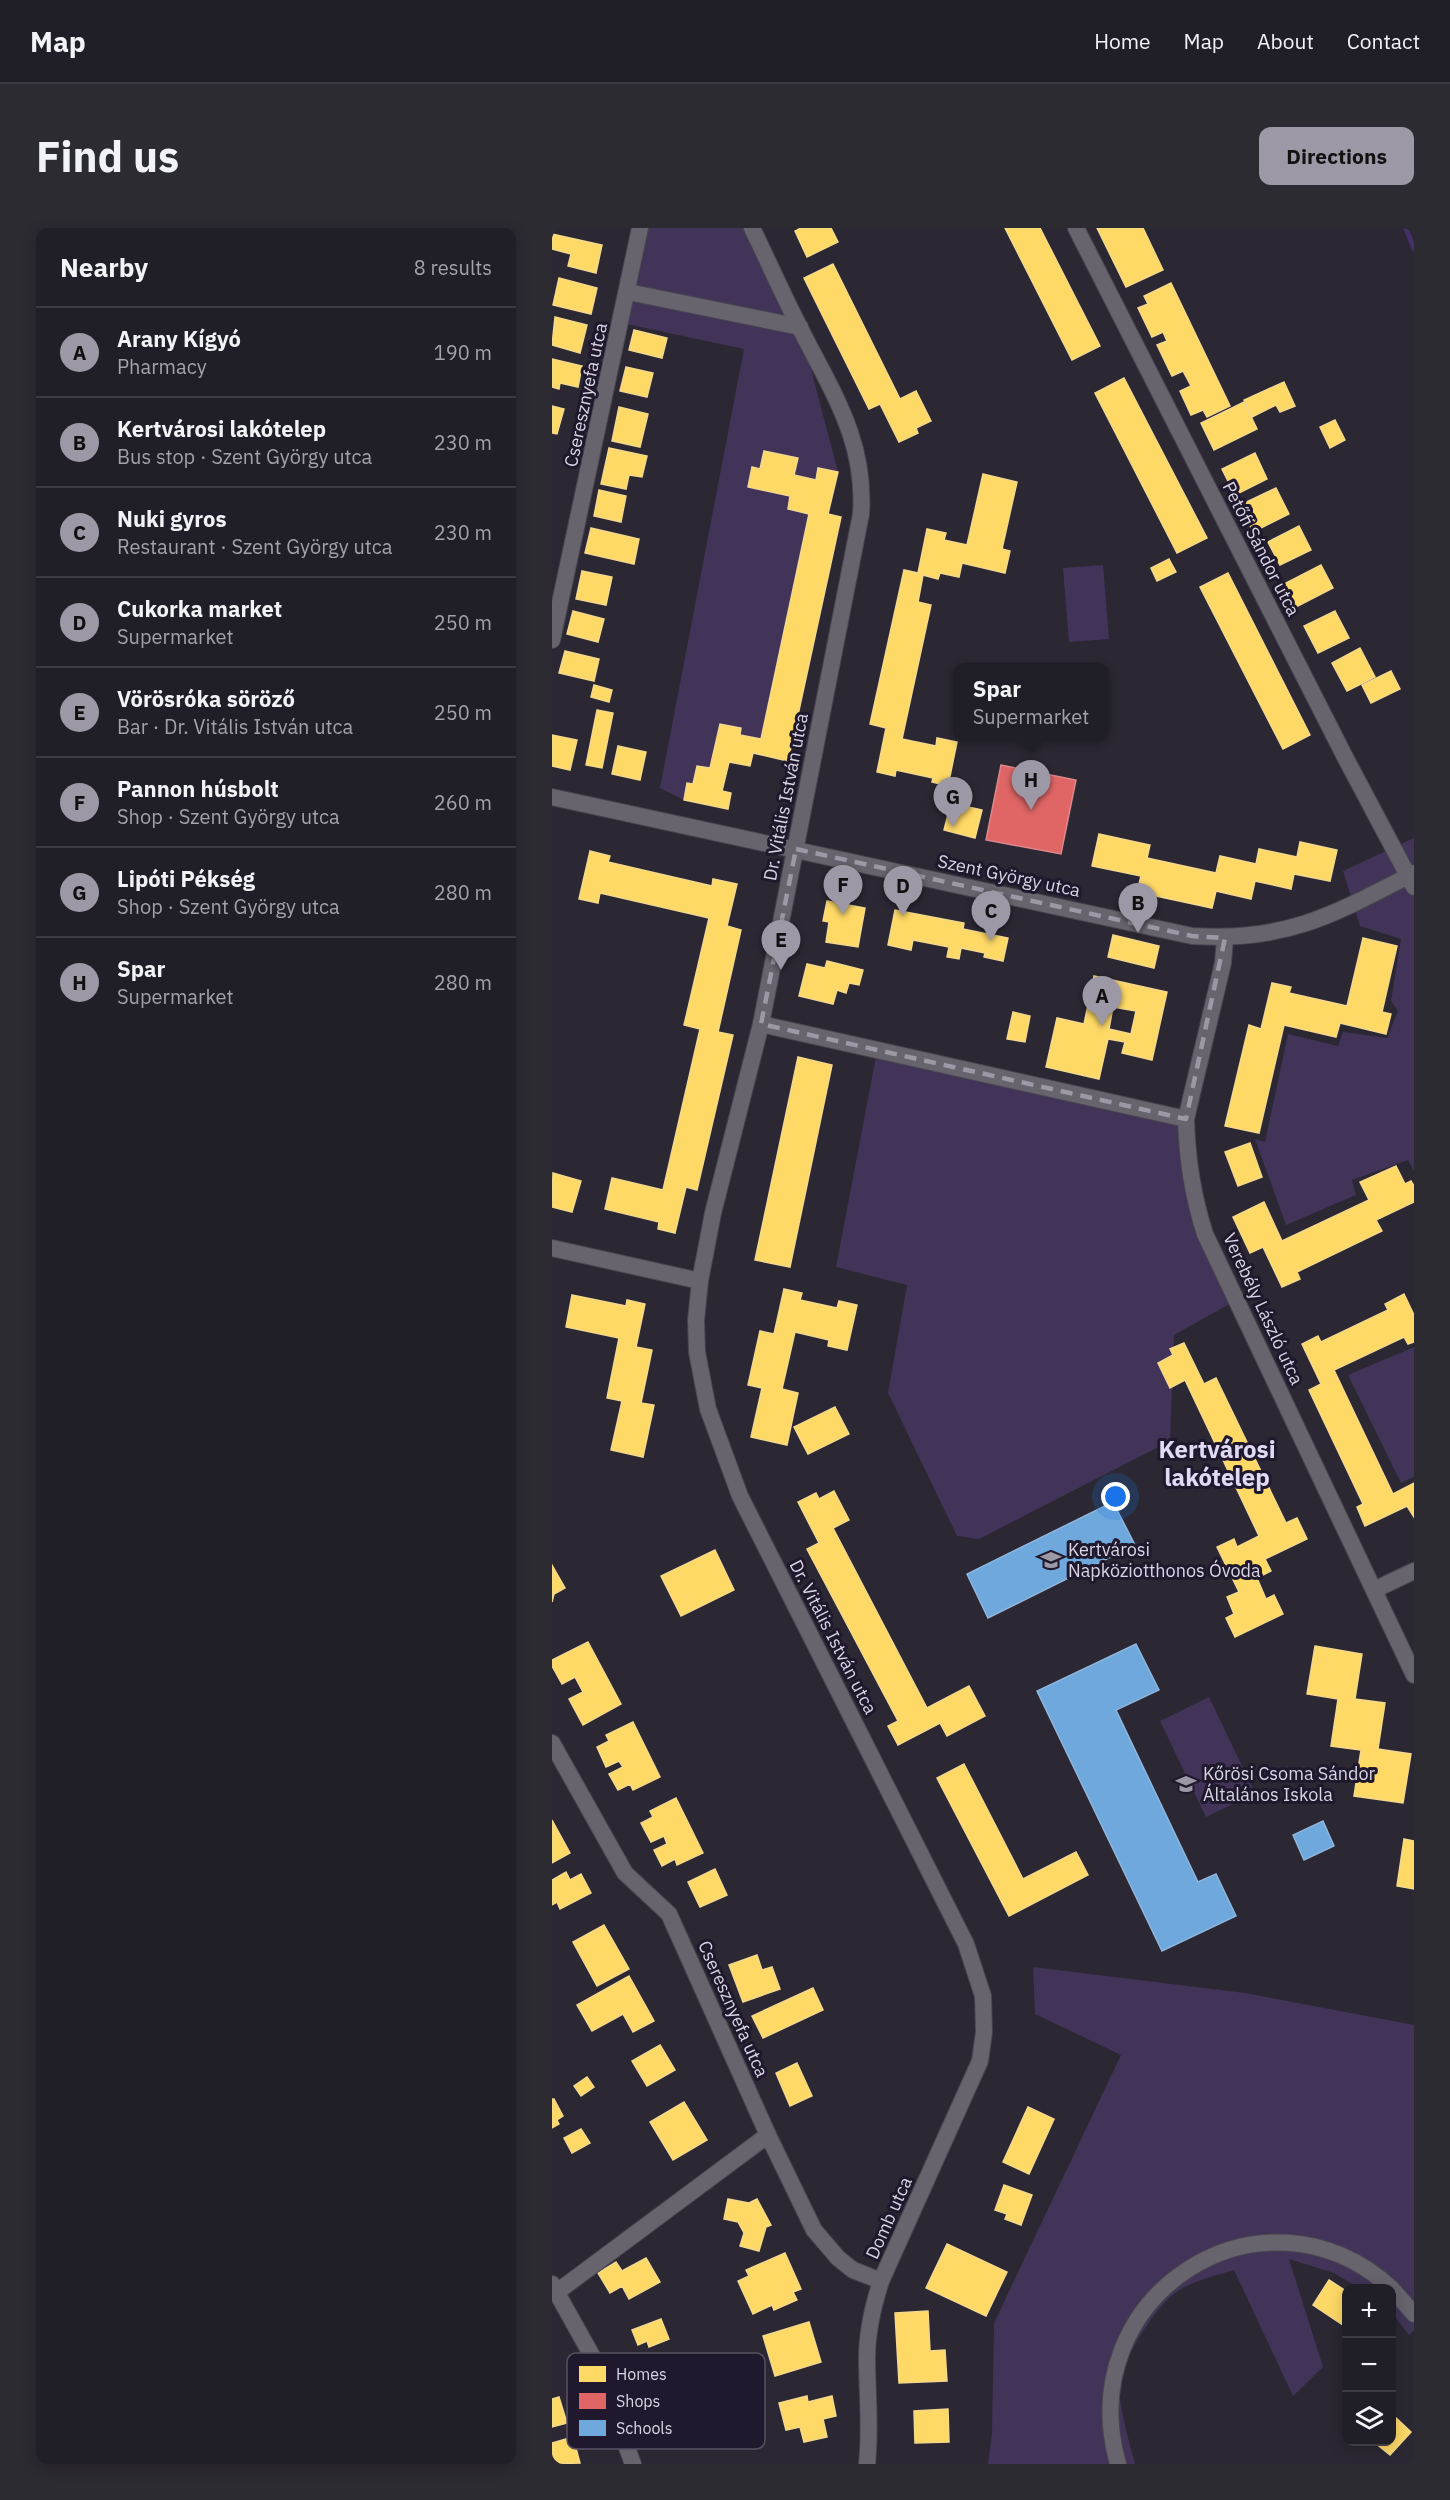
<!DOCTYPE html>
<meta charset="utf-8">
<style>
:root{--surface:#201e26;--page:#2d2b32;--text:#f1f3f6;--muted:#a2a2a7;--line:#3d3c43;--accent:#9c98a5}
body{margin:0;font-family:"IBM Plex Sans",sans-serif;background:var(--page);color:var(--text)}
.controls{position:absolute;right:18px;bottom:18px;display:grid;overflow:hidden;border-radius:12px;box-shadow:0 3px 15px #0003}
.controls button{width:54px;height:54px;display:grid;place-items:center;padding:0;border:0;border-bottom:2px solid var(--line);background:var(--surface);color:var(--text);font:30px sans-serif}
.you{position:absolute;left:564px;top:1269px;width:21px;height:21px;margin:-15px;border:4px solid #fff;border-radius:50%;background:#1a73e8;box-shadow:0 0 0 9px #1a73e833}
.badge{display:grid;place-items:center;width:39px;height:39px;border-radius:50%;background:var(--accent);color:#111;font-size:20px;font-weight:700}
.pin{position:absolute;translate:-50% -50px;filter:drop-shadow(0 2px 3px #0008)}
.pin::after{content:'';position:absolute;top:32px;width:21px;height:18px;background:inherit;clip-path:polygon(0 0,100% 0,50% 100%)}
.popup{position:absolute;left:401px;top:435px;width:156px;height:78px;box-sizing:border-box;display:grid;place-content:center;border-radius:12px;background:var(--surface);filter:drop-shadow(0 2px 4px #0005);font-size:20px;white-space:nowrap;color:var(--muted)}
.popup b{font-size:22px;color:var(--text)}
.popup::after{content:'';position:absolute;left:50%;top:100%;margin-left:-12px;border:12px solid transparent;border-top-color:var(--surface)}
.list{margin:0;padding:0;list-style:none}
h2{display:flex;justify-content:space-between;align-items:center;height:78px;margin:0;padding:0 24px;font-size:26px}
h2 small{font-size:20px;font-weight:400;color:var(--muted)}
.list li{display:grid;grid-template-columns:39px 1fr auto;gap:18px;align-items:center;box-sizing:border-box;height:90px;padding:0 24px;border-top:2px solid var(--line)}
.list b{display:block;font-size:22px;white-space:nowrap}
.list p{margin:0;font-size:20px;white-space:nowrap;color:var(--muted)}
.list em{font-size:20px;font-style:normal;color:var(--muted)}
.icon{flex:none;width:33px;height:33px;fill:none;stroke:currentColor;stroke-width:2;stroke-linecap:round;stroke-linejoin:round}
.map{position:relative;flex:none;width:862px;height:2236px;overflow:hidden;border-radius:12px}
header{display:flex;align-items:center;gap:36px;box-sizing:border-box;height:84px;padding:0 30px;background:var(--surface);border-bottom:2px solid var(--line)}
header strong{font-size:28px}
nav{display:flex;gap:33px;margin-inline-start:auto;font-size:21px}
.intro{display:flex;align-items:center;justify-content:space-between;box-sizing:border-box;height:144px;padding:0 36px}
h1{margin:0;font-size:42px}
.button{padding:15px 27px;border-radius:12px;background:var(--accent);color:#111;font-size:21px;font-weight:700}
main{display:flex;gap:36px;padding:0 36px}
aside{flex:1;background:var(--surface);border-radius:12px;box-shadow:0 3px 15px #0003}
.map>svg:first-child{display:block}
.green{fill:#413458}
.homes{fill:#ffd966;stroke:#f4d88c;stroke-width:1.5;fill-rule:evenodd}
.shops{fill:#e06666;stroke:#de878c;stroke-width:1.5}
.schools{fill:#6fa8dc;stroke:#8fb6de;stroke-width:1.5}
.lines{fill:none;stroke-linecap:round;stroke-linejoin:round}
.stream{stroke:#462e6b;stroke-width:5}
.minor-casing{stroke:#48454f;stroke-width:18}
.minor{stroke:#67646e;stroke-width:16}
.marked{fill:none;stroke:#9c98a5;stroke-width:4.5;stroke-dasharray:12 8;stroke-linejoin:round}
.labels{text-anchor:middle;stroke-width:6;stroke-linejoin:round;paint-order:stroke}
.street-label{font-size:18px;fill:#d9d5e3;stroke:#20192e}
.poi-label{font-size:18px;fill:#d9d5e3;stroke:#20192e;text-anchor:start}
.district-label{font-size:24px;font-weight:bold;fill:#e2d9f5;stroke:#20192e}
.key{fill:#20192e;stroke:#585164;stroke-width:1.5}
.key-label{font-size:16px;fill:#d9d5e3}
</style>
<header>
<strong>Map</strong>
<nav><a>Home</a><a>Map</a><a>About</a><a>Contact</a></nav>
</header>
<div class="intro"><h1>Find us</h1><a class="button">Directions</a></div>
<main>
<aside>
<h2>Nearby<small>8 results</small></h2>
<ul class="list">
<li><span class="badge">A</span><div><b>Arany Kígyó</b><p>Pharmacy</p></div><em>190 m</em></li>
<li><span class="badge">B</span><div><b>Kertvárosi lakótelep</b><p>Bus stop · Szent György utca</p></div><em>230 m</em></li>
<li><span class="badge">C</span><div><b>Nuki gyros</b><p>Restaurant · Szent György utca</p></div><em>230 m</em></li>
<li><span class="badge">D</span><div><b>Cukorka market</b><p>Supermarket</p></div><em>250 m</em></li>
<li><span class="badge">E</span><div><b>Vörösróka söröző</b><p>Bar · Dr. Vitális István utca</p></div><em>250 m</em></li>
<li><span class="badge">F</span><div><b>Pannon húsbolt</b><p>Shop · Szent György utca</p></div><em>260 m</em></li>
<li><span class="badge">G</span><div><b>Lipóti Pékség</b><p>Shop · Szent György utca</p></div><em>280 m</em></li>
<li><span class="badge">H</span><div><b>Spar</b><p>Supermarket</p></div><em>280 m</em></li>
</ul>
</aside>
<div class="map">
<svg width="862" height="2236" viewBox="0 0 862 2236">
<rect width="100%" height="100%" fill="#2b2833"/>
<g class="green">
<polygon points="88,0 200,0 248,99 286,244 266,240 264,252 242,247 245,230 208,241 200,240 196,259 238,268 236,281 257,286 209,511 188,507 189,500 168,496 158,540 145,538 141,556 135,555 132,572 108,560 192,121 70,95"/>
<polygon points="551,337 557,411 517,414 511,340"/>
<polygon points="862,610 862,943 856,932 800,952 804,967 734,997 703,911 713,914 736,806 786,818 791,804 835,810 846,783 839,773 849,711 808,698 791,643"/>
<polygon points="326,818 643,886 641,947 651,993 690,1069 622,1107 618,1213 427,1311 405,1308 336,1165 355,1057 284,1039"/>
<polygon points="862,1119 862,1249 849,1255 796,1147"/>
<polygon points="657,1469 703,1565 654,1589 608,1493"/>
<path d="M481,1739L693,1765L862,1797V2102L857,2107L840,2085V2060H807L782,2045L737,2031L771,2139L741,2168L682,2042C662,2048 639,2053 622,2066C604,2079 573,2128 568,2150C564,2169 578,2217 583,2236H436L440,2205L442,2095L569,1827L483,1786Z"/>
</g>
<g class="homes">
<polygon points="249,0 279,0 286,14 255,29 243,3"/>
<polygon points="453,0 488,0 548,118 520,132"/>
<polygon points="545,0 591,0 611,42 574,59"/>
<polygon points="0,6 50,17 44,45 16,38 19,26 0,21"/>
<polygon points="281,36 348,171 364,163 379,193 364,200 366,205 347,214 328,176 317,181 252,50"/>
<polygon points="7,50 45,60 39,86 1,77"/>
<polygon points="619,55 678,178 655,189 651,182 639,187 628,163 639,158 631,143 620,148 605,117 615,113 611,104 600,109 586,80 596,76 592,68"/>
<polygon points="3,89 35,97 28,125 0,117"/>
<polygon points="82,102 115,110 110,130 77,122"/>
<polygon points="0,131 30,138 26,159 8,155 7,161 0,159"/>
<polygon points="74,139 101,145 95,169 68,163"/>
<polygon points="572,150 655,310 625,325 543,165"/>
<polygon points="732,154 743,178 728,184 724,177 700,189 692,172"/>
<polygon points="692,174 705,201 662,222 649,195"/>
<polygon points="0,178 12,181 5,206 0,205"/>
<polygon points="67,179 96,186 88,219 60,213"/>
<polygon points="783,192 793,212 778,220 768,199"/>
<polygon points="57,220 95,228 90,249 77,247 74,261 49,256"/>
<polygon points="212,223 246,230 242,247 264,252 266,240 286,244 276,286 289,289 236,533 201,525 198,538 177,534 170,563 179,565 176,581 132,572 135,555 141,556 145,538 158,540 168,496 189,500 188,507 209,511 257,286 236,281 238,268 196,259 200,239 208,241"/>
<polygon points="703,225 715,251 683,267 670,241"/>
<polygon points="431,246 465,254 450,321 458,323 453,345 410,335 407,349 388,345 386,351 371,347 366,374 379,377 350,511 384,518 385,510 405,514 396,558 380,554 381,550 344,542 343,548 325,544 334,500 318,496 352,342 366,345 375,301 394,305 392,312 415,317"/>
<polygon points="724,260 737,286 701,304 688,277"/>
<polygon points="47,262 74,268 69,294 42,288"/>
<polygon points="747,298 759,322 728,337 716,314"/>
<polygon points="39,300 87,311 82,336 33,325"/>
<polygon points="617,331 624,344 605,353 599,340"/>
<polygon points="769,337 781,360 742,380 730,357"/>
<polygon points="30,343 60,349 54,377 24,371"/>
<polygon points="676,345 758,507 731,521 648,359"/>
<polygon points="21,383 52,391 46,414 15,406"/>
<polygon points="783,383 797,410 766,425 752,398"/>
<polygon points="808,420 823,449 795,463 780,435"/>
<polygon points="13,423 47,431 42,453 7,445"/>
<polygon points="839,443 848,461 819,475 810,457"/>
<polygon points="42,457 60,462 57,474 39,469"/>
<polygon points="45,482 61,485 50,540 34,537"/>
<polygon points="0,507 25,512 18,542 0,538"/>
<polygon points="66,518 94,524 88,552 60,546"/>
<polygon points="399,575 430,582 423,610 392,602"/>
<polygon points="547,606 598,617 595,630 664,645 668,628 704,636 707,621 745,629 748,614 785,622 778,653 742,646 739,661 703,653 699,671 664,663 660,680 585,664 589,648 540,638"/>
<polygon points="38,623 58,628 56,634 160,658 161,651 185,656 175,698 189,702 166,804 181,807 145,962 134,959 123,1005 106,1001 107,994 53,981 60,950 111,962 148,801 132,797 157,690 48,665 46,675 27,671"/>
<polygon points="275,673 313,680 306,719 274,714 277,694 271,693"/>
<polygon points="343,682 412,695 411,701 456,710 451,733 432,729 433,725 409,720 407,731 395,729 397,719 361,712 359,722 336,717"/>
<polygon points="561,707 607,718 602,740 556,729"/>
<polygon points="811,710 845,718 830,784 839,786 834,806 788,795 784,809 732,797 707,905 673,898 697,797 709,801 720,755 739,759 737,765 795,778"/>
<polygon points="275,733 311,742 307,757 297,755 294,765 285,762 281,776 247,768 255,736 273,740"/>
<path d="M542,748L615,764L600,832L570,825L573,814L556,811L547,851L494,839L505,790L532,796ZM561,779L584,783L579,806L557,801Z"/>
<polygon points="461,784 478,788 473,814 455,811"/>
<polygon points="246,829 280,837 238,1039 203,1032"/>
<polygon points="698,915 710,949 686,958 673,924"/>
<polygon points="844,938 853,956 859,953 862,958 862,974 824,992 830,1003 745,1044 748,1051 730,1059 711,1019 698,1025 681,989 712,974 730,1013 817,972 808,954"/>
<polygon points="1,945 29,953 20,984 0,979"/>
<polygon points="232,1061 250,1065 248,1072 285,1080 287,1073 305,1077 295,1122 276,1118 277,1112 243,1104 230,1161 246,1165 235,1217 199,1209 210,1160 196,1157 208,1103 222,1106"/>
<polygon points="852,1066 862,1087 862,1114 856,1116 852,1109 782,1142 841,1266 862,1255 862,1289 855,1278 813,1298 805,1279 811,1276 757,1162 769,1156 750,1116 766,1108 769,1114 836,1082 833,1076"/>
<polygon points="20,1067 74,1078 75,1072 93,1076 84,1119 100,1122 89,1175 102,1177 91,1229 59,1222 70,1173 55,1170 67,1110 14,1099"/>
<polygon points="632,1115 652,1156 664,1150 734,1295 745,1290 755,1311 713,1331 719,1343 705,1350 714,1371 722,1367 731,1386 683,1409 674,1390 682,1386 675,1369 687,1364 665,1319 682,1311 685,1319 707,1308 633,1152 618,1160 606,1135 621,1127 618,1121"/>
<polygon points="283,1179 297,1206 256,1226 242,1199"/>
<polygon points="282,1263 297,1292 281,1300 375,1480 417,1458 433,1488 395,1508 388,1495 346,1517 336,1498 346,1493 255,1321 267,1315 246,1274 264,1265 267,1271"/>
<polygon points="163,1322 182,1362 129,1388 109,1348"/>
<polygon points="0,1337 13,1360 2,1366 0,1374"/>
<polygon points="36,1414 69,1476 31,1497 17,1471 31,1464 23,1449 10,1456 0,1438 0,1432"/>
<polygon points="763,1418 810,1426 803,1471 833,1475 826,1521 859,1526 851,1575 802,1568 809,1522 779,1518 786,1471 755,1466"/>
<polygon points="81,1494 108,1549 81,1562 78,1556 66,1562 57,1546 71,1539 67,1533 54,1539 45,1519 57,1513 54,1507"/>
<polygon points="412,1536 471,1651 524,1624 536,1647 457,1688 385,1550"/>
<polygon points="124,1570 151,1625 125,1637 123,1631 110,1638 102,1622 115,1616 112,1608 99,1614 89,1595 101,1589 98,1583"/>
<polygon points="0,1592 18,1625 0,1635"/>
<polygon points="852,1611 862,1613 862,1661 845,1658"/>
<polygon points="163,1641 175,1667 148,1679 136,1654"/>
<polygon points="14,1644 18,1652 29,1646 39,1665 8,1681 5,1674 0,1677 0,1652"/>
<polygon points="52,1697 77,1741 45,1758 21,1714"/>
<polygon points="205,1727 210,1742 220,1739 228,1761 191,1774 177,1737"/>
<polygon points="77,1748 102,1793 81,1804 71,1786 40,1803 25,1777"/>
<polygon points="261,1760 271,1782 211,1810 200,1788"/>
<polygon points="108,1817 123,1842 95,1858 80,1833"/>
<polygon points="245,1835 260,1868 238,1878 224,1845"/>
<polygon points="35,1849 42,1859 29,1868 22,1858"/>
<polygon points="0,1871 2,1871 11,1888 5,1892 7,1896 0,1900"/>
<polygon points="132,1874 155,1912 121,1932 98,1894"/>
<polygon points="476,1879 502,1891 477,1946 451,1934"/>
<polygon points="29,1901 38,1915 20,1925 12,1910"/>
<polygon points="452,1957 480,1967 469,1997 453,1991 455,1986 443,1982"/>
<polygon points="176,1971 197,1975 205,1971 219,1997 214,1999 207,2023 188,2018 192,2005 186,1994 172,1991"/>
<polygon points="395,2016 455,2044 434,2088 374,2060"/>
<polygon points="233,2025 249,2061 241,2064 245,2072 222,2082 220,2077 201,2086 186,2053 197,2048 194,2042"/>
<polygon points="94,2030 108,2054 77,2071 70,2058 58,2065 46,2045 64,2034 70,2043"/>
<polygon points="777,2052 794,2063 794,2099 761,2077"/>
<polygon points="376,2083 378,2123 393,2122 395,2153 347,2155 343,2085"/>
<polygon points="109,2091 117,2111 97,2119 95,2113 86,2117 80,2102"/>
<polygon points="257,2094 269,2134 223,2148 211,2108"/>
<polygon points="144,2129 147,2139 163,2134 171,2160 121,2175 118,2165 101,2170 93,2144 111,2139 114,2149 126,2145 123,2136"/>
<polygon points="255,2168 256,2174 280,2168 284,2188 271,2191 275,2209 252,2214 248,2199 234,2202 227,2175"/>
<polygon points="7,2169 15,2195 0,2199 0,2171"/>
<polygon points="148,2179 155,2207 118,2216 111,2188"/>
<polygon points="396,2181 397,2214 363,2215 362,2183"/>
<polygon points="840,2186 859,2204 838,2227 822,2214 840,2214"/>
<polygon points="21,2209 28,2235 0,2236 0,2215"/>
</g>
<polygon class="shops" points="449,537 524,552 509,626 434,612"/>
<g class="schools">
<polygon points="561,1274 583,1317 436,1390 415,1346"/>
<polygon points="584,1416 607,1462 564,1482 646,1654 664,1646 684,1688 610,1723 485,1463"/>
<polygon points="771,1593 782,1618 752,1632 741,1607"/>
</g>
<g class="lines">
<polyline class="stream" points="854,0 862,21"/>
<g class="minor-casing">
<g id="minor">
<path d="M200,0C216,33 231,67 248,100C280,164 314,212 309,286L209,796L161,985L148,1053L144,1092L145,1124L156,1181L188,1268L414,1716L431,1768L432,1804L428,1833L329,2053C321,2078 315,2103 315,2130C315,2166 319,2200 315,2236"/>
<polyline points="524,0 793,529 862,659"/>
<polyline points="76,64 248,99"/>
<polyline points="0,412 88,0"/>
<path d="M0,569L640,708C734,714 781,687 862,645"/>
<path d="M673,710L671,735L634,891C635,931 641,969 653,1006L862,1447"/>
<polyline points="209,796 634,891"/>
<polyline points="0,1020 148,1053"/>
<polyline points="822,1362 862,1343"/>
<polyline points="0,1515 73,1645 117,1686 216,1907 262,2002 286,2030 301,2042 329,2053"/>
<polyline points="0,2056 44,2135 81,2236"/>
<polyline points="840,2061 862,2086"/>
<polyline points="5,2064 216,1907"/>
<path d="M566,2236C518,2067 711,1944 839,2060"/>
</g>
</g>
<use href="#minor" class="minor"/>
</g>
<path class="marked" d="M244,621L640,708L673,710L634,891L209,796Z"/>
<defs>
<g id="school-bare" transform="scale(1.62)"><path d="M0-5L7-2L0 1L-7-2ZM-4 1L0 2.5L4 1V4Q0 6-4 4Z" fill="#9c98a5" stroke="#20192e" stroke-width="2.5" paint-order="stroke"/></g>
</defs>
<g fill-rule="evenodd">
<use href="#school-bare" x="499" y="1332"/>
<use href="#school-bare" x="634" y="1556"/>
</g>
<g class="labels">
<g class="street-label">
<text transform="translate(34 167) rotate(-78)" y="6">Cseresznyefa utca</text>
<text transform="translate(709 321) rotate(63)" y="6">Petőfi Sándor utca</text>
<text transform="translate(234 569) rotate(-79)" y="6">Dr. Vitális István utca</text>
<text transform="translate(457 648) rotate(12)" y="6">Szent György utca</text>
<text transform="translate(711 1081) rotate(65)" y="6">Verebély László utca</text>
<text transform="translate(281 1409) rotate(63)" y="6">Dr. Vitális István utca</text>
<text transform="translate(181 1781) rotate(66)" y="6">Cseresznyefa utca</text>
<text transform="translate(337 1990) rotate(-66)" y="6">Domb utca</text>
</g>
<g class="poi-label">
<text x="516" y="1328">Kertvárosi<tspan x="516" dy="21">Napköziotthonos Óvoda</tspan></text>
<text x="651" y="1552">Kőrösi Csoma Sándor<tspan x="651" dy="21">Általános Iskola</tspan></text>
</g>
<g class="district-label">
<text x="665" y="1230">Kertvárosi<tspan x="665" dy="28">lakótelep</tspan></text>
</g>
</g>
<rect x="15" y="2125" width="198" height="96" rx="9" class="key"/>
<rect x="27" y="2138" width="27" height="16" fill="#ffd966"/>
<rect x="27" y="2165" width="27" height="16" fill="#e06666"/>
<rect x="27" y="2192" width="27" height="16" fill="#6fa8dc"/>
<g class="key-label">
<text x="64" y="2152">Homes</text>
<text x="64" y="2179">Shops</text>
<text x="64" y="2206">Schools</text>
</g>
</svg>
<div class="controls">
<button>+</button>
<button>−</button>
<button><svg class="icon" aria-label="layers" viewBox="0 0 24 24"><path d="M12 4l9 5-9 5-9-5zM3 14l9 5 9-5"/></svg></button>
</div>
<div class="you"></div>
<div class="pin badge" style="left:550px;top:798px">A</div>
<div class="pin badge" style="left:586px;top:705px">B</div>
<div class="pin badge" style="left:439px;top:713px">C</div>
<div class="pin badge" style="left:351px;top:688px">D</div>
<div class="pin badge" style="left:229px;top:742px">E</div>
<div class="pin badge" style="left:291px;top:687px">F</div>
<div class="pin badge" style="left:401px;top:599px">G</div>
<div class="pin badge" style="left:479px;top:582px">H</div>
<div class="popup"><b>Spar</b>Supermarket</div>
</div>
</main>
